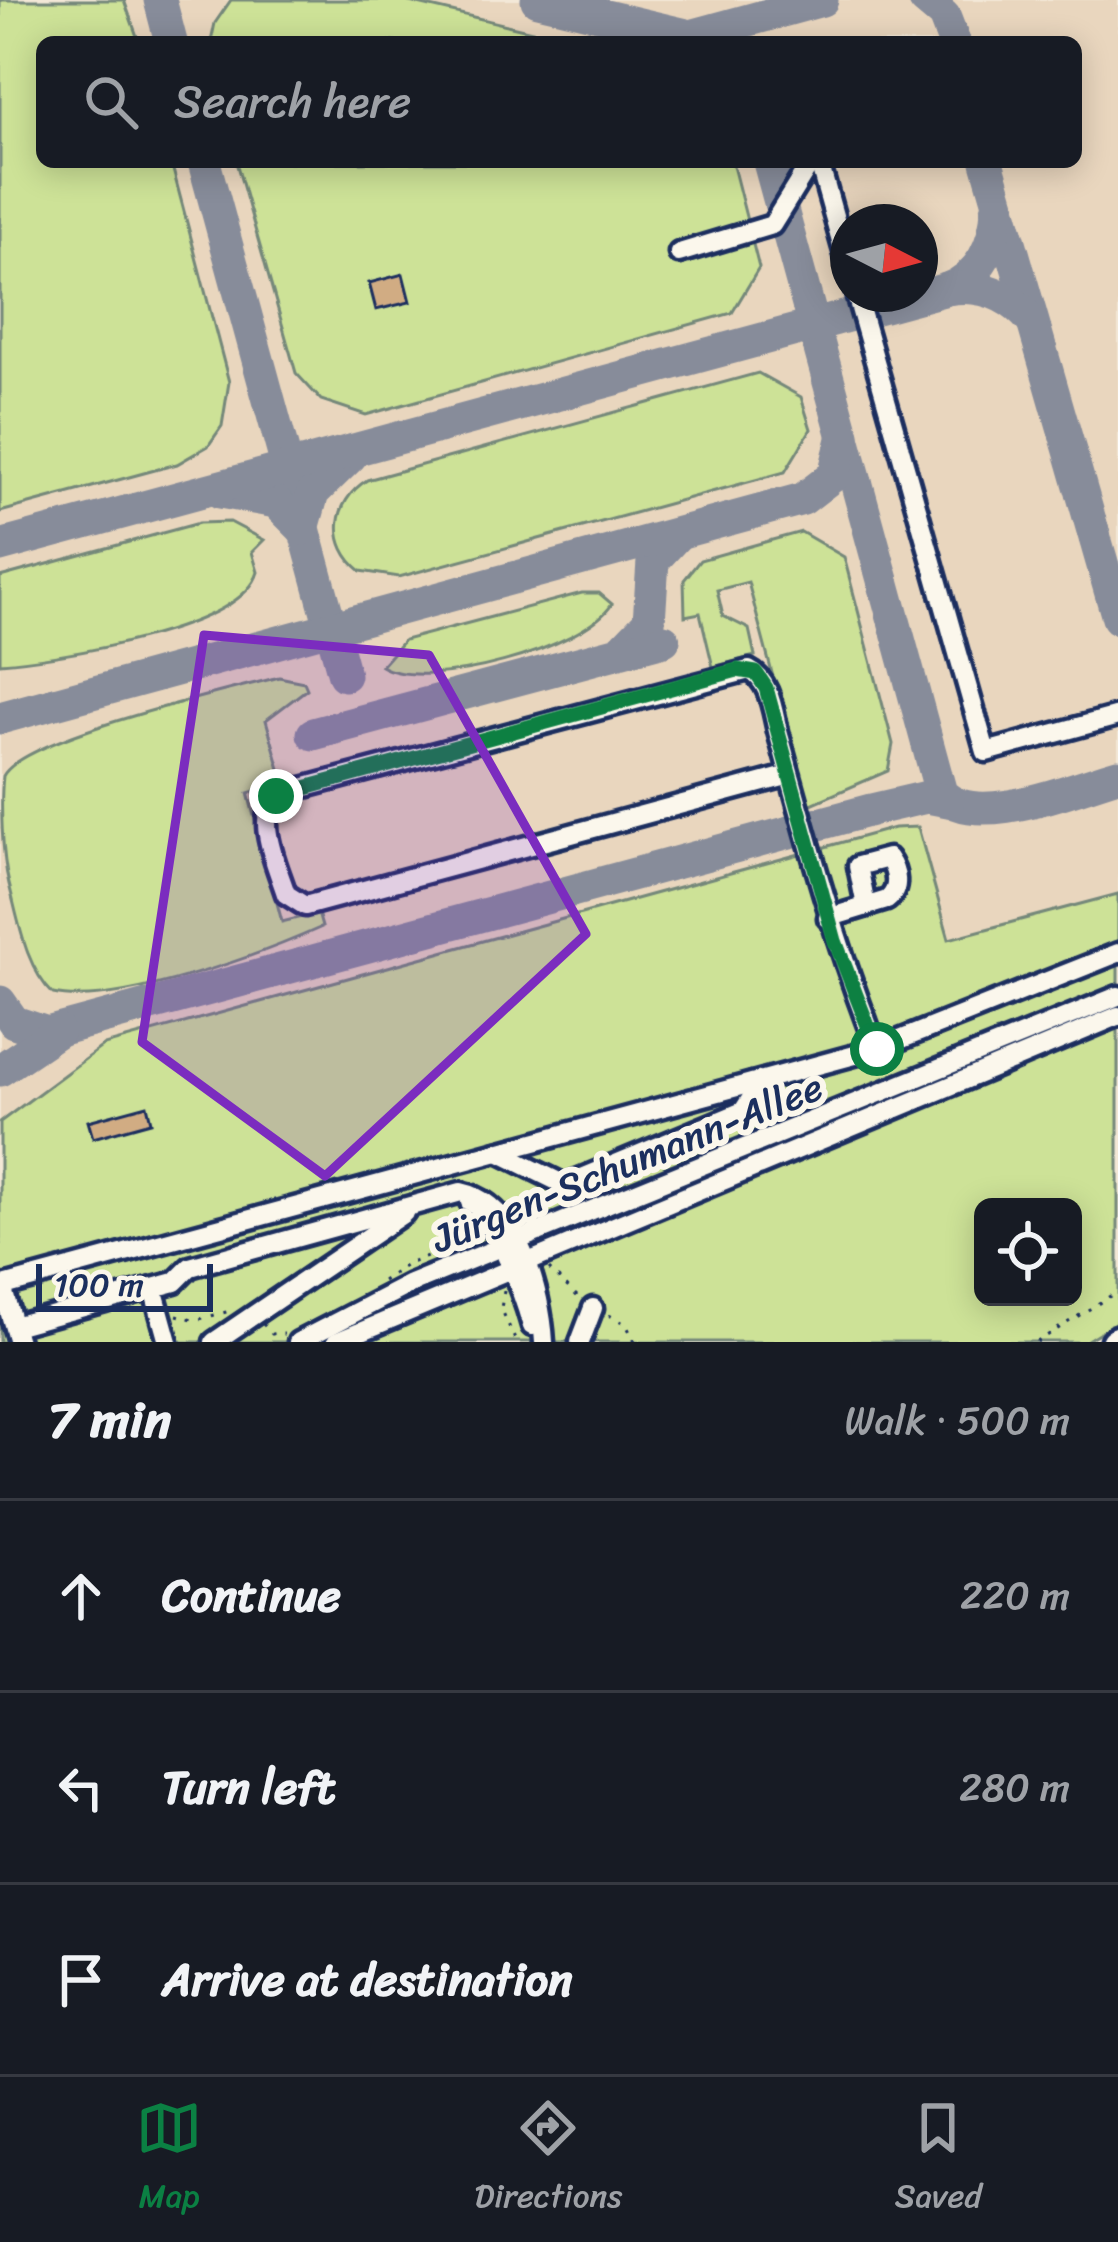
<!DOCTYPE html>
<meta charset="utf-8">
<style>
:root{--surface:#171b24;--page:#20242c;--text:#f1f3f6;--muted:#9ea1a6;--line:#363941;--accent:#0b8043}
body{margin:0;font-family:Sriracha,sans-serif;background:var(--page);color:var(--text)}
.controls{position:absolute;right:36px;bottom:36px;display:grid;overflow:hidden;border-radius:18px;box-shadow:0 6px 30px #0003}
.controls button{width:108px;height:108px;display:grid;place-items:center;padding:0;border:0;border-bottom:3px solid var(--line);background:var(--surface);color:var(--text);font:60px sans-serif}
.compass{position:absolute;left:830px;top:204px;width:108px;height:108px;border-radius:50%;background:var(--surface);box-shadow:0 6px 30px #0003;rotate:96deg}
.scale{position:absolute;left:36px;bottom:30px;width:177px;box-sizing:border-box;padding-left:12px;border:6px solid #1b2f5e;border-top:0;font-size:33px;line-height:42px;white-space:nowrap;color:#1b2f5e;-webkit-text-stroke:9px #fbf7ec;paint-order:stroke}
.stop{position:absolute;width:36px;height:36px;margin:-27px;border:9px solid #0b8043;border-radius:50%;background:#fff}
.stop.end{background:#0b8043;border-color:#fff;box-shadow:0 3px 12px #0008}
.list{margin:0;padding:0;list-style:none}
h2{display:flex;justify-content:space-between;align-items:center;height:156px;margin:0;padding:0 48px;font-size:51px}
h2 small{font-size:39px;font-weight:400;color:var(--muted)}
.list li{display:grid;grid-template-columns:78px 1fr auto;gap:36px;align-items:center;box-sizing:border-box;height:192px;padding:0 48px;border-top:3px solid var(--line)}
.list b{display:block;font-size:45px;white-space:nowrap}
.list em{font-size:39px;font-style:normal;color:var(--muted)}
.icon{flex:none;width:66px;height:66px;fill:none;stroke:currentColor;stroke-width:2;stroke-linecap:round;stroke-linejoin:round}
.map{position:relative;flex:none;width:1118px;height:1342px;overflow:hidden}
.search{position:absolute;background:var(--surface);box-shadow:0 6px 30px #0003;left:36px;right:36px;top:36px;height:132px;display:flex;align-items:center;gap:30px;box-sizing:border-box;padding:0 42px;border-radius:18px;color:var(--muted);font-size:45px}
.sheet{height:732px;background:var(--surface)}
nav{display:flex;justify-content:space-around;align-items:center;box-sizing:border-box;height:168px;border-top:3px solid var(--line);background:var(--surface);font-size:33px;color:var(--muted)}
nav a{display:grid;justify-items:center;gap:6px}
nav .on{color:var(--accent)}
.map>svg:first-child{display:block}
.built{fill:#e9d6be;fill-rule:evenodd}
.green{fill:#cde297;stroke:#74887a;stroke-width:3;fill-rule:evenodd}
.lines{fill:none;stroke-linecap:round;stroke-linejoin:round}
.taxiway{stroke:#878c9a;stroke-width:33}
.building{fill:#d1ac83;stroke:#1b2f5e;stroke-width:3}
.minor-casing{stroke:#1b2f5e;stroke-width:27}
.highway-casing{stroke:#1b2f5e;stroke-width:36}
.path{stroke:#1b2f5e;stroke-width:3;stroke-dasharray:3 9;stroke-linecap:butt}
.minor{stroke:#fbf7ec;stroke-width:18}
.highway{stroke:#fbf7ec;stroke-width:27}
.route{stroke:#0b8043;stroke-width:15}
.marked{fill:#7b2cbf;fill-opacity:0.2;stroke:#7b2cbf;stroke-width:9;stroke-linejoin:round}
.labels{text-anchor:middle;stroke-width:12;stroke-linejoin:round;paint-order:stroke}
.street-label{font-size:39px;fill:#1b2f5e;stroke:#fbf7ec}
</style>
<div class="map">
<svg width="1118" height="1342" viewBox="0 0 1118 1342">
<rect width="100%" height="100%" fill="#f3e8d7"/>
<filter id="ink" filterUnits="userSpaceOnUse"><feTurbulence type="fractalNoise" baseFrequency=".00833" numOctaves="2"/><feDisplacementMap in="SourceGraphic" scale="24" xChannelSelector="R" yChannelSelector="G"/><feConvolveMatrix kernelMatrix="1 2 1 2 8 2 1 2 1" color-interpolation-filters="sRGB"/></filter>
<g filter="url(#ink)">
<path class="built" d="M0,0H1118V962L0,1342ZM42,42H1076V162H42ZM848,222H920V294H848Z"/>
<g class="green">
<polygon points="0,0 124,0 139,42 42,42 42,162 171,162 229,382 222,426 208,446 177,464 0,512"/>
<polygon points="231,0 401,0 579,42 211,42 215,23"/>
<polygon points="236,162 732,162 759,268 732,313 366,415 321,400 296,373"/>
<path d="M758,373L801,397L811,429L785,472L399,577L361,571C328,545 332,502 367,480Z"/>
<path d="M230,522L264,540L252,552L258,572C241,631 54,659 0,663V577L199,523Z"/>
<polygon points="801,532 844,557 893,744 888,771 807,806 748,582 717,590 723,616 749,629 755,656 713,667 700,613 685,616 684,580 700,560"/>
<path d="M582,593H599L612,604C585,648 426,693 381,666L404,640Z"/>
<path d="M279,677L304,682L307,689L266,720L284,783L248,793L282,922L318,913L322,927C262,954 117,1008 53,994C25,966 19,922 9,884C2,856 0,803 3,776C23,737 231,690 279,677Z"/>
<path d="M918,827L949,939L1118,894V1321L1084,1342H0V1122L104,1045L894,828ZM983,1207H1073V1297H983Z"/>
</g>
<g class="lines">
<g class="taxiway">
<polyline points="160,0 171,42"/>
<polyline points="537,0 691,36 822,0"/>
<polyline points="925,0 944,16 954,42"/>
<polyline points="204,162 344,675"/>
<path d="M769,162L941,793C975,831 1074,787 1118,775"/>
<polyline points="987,162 1118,618"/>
<path d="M947,289C981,276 995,244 997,210"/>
<polyline points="220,492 276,502 303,529 313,493 351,456"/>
<path d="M0,546L947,289C982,283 1010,295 1032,321"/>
<polyline points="622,650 649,622 653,561 678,534"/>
<polyline points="0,718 803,499 834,475 844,435"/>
<polyline points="313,734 664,640"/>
<polyline points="0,1002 14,1022 47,1033 871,810 927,797 948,801"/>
<polyline points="0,1070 58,1031"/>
</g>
</g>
<g class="building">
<polygon points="403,274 410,302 376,310 369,283"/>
<polygon points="147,1105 151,1122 93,1138 88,1121"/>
</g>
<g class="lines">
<g class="minor-casing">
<g id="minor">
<polyline points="819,162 848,266"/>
<polyline points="679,253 772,225 811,162"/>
<polyline points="856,294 986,752 1118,716"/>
<path d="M790,775L305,906L286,894C277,865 250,811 283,793L749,670C771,681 773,713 779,735C808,842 836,946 877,1049"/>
<path d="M828,918L887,900C901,889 897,871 888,858L858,866L866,906"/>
<polyline points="498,1152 565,1185 743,1111 754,1094 753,1083"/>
<path d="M470,1202C495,1216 524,1297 532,1326"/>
<polyline points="2,1286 18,1342"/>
<polyline points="0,1287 877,1049 1118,953"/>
<polyline points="14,1326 153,1288"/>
<path d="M168,1342L153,1288L175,1282L190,1267L461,1192C518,1204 541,1291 544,1342"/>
<polyline points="214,1342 404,1213"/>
<polyline points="298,1342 410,1284 1118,996"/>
<polyline points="336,1342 1118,1016"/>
<polyline points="580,1342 593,1308"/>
</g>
</g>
<g class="highway-casing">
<polyline id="highway" points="1115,1342 1118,1340"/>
</g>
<g class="path">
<polyline points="549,1269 580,1299"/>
<polyline points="382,1281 408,1264 482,1237"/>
<polyline points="504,1291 501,1308 516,1342"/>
<polyline points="177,1315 196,1320 230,1311"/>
<polyline points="609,1315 626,1324 635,1342"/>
<polyline points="263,1324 272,1334 284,1334"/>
<polyline points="1037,1342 1118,1291"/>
</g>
<use href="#minor" class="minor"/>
<use href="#highway" class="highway"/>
</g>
</g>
<g class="lines" filter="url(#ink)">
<polyline class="route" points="276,796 737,670 756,673 766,688 835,941 877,1049"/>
</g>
<path class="marked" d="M204,635L429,655L586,934L325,1176L142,1042Z"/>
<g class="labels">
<g class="street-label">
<text transform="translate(627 1162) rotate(-22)" y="14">Jürgen-Schumann-Allee</text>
</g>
</g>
</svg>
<div class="controls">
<button><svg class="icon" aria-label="locate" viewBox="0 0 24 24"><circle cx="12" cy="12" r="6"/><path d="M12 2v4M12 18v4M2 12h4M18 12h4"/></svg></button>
</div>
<svg class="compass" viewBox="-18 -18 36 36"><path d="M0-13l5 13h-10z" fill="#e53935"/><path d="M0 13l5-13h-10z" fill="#9ea1a6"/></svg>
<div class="scale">100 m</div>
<div class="stop" style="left:877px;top:1049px"></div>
<div class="stop end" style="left:276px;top:796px"></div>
<div class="search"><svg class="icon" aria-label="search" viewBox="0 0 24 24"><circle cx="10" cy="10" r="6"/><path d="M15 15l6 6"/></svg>Search here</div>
</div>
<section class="sheet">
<h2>7 min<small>Walk · 500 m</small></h2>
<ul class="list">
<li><svg class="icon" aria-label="ahead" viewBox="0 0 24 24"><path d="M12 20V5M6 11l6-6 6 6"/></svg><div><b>Continue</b></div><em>220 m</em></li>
<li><svg class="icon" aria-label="left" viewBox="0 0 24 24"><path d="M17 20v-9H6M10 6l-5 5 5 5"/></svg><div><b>Turn left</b></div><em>280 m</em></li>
<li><svg class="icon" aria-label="arrive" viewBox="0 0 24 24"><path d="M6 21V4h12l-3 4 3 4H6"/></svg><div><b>Arrive at destination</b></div></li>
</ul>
</section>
<nav>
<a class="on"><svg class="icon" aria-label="map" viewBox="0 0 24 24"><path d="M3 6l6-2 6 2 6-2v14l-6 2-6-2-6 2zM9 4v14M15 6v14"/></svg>Map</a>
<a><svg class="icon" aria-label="directions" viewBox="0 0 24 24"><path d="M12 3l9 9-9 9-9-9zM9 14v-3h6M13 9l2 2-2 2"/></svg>Directions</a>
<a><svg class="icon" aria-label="saved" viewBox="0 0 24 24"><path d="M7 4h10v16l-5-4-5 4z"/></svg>Saved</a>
</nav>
